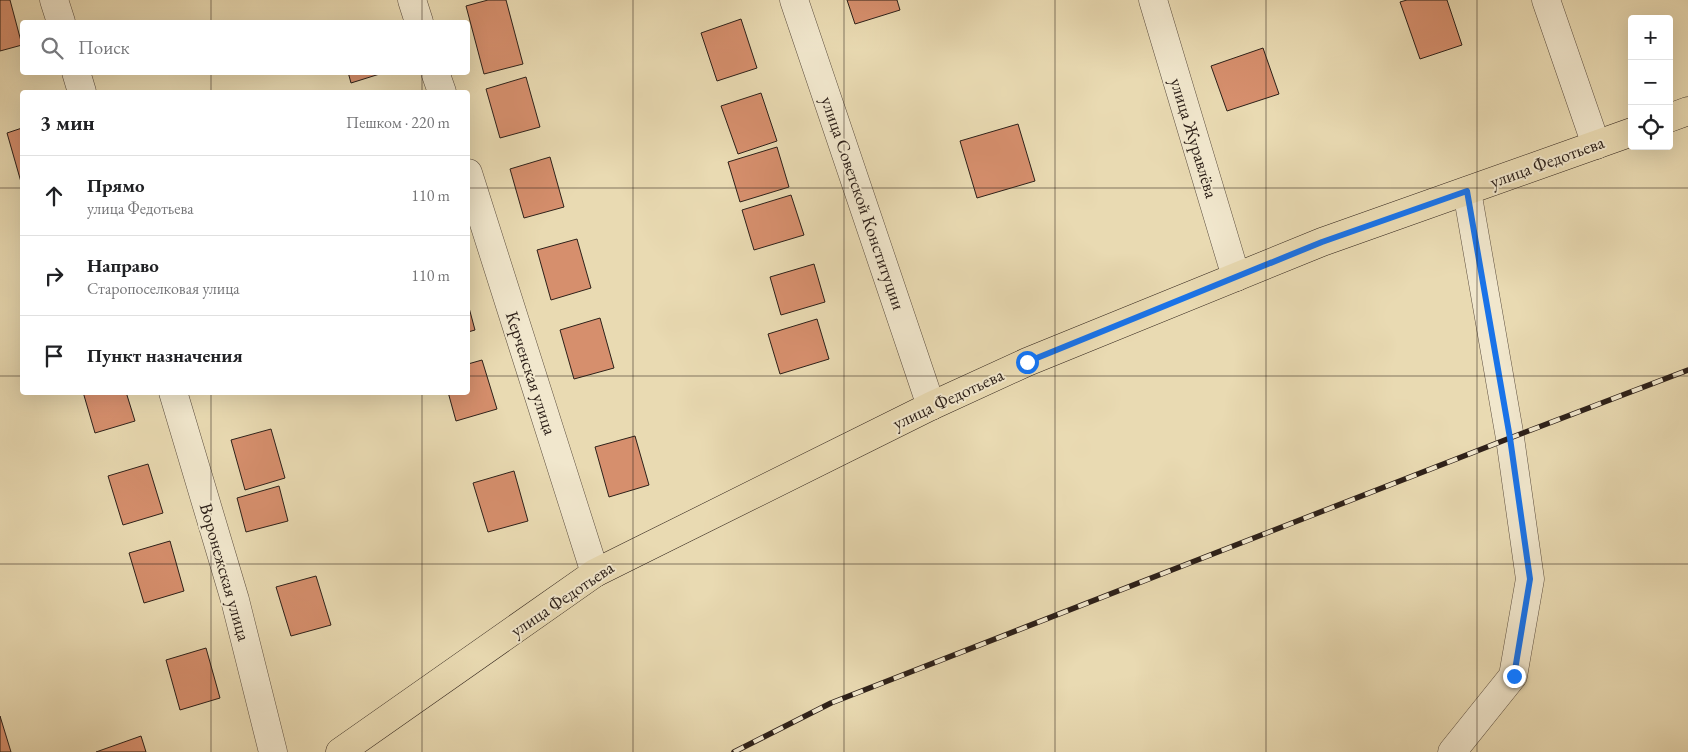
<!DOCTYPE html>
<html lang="ru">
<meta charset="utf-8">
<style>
:root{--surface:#fff;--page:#f6f6f6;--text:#202124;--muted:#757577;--line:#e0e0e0}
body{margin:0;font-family:"EB Garamond",serif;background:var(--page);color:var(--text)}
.controls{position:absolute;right:15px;top:15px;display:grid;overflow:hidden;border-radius:5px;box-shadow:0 5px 20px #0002}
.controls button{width:45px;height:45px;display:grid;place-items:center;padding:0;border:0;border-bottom:1px solid var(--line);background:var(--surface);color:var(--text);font:25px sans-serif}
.stop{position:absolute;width:15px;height:15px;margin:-11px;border:4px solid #1a73e8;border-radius:50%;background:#fff}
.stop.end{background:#1a73e8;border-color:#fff;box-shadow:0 1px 5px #0008}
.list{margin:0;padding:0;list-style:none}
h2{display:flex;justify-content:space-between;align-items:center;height:65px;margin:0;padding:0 20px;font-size:21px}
h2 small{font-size:16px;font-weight:400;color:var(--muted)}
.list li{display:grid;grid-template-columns:32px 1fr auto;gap:15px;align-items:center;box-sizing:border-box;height:80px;padding:0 20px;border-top:1px solid var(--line)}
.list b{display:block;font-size:19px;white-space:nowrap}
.list p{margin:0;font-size:16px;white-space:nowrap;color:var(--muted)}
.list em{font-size:16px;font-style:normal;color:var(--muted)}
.icon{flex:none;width:28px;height:28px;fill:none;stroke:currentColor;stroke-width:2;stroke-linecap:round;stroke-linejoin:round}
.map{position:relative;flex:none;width:1688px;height:752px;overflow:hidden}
.search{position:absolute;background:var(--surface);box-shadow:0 5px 20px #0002;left:20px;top:20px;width:450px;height:55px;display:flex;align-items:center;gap:12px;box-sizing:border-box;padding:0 18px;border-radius:5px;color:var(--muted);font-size:19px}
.panel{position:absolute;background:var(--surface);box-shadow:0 5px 20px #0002;left:20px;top:90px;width:450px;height:305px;border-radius:5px}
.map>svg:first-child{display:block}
.building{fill:#d68f6d;stroke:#2d2019}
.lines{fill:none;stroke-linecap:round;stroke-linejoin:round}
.minor-casing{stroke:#5c4e3f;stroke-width:29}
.major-casing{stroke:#2d2019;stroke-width:29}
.minor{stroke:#f1e7cd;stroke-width:28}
.major{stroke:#e9dab2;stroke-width:28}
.rail-casing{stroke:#2d2019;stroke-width:5.5}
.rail{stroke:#f1e7cd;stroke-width:4;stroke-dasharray:11;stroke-linecap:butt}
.route{stroke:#1a73e8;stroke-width:6}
.grid{fill:none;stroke:#2d2019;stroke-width:1;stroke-opacity:0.55}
.labels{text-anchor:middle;stroke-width:4;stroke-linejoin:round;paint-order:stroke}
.street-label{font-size:18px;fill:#2d2019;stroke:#f1e7cd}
</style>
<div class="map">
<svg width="1688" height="752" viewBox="0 0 1688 752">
<rect width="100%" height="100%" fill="#e9dab2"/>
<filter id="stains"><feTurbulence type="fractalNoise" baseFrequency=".004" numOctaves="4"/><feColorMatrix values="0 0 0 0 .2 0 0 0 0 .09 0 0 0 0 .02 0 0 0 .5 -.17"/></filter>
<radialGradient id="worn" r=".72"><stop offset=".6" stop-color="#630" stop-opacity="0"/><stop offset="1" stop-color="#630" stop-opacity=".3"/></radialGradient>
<g class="building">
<polygon points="0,0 10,0 22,45 0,51"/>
<polygon points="488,0 506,0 523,64 484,74 466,6"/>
<polygon points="847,0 897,0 900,10 855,24"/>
<polygon points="1407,0 1447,0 1462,45 1420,59 1400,2"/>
<polygon points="741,19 757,68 717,81 701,33"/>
<polygon points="1263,48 1279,94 1227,111 1211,66"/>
<polygon points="348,72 386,72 351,83"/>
<polygon points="526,77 540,127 500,138 486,89"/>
<polygon points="761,93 777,141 738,154 721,106"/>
<polygon points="1018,124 1035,181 977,198 960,141"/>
<polygon points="22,128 22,182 21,182 7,133"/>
<polygon points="777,147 789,187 740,202 728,162"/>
<polygon points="550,157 564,207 524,218 510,169"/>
<polygon points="791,195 804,235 754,250 742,210"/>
<polygon points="577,239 591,288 551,300 537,250"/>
<polygon points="814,264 825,302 781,315 770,277"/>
<polygon points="468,304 475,330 468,332"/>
<polygon points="600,318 614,368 574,379 560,330"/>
<polygon points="817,319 829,359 780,374 768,334"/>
<polygon points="482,360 497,409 456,421 448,392 468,392 468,364"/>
<polygon points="83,392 126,392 135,421 95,433"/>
<polygon points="271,429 285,478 245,490 231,440"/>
<polygon points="635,436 649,485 609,497 595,447"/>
<polygon points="148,464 163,513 123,525 108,476"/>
<polygon points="514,471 528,521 488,532 473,483"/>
<polygon points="279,486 288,521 246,532 237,498"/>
<polygon points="170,541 184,591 144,603 129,553"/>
<polygon points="316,576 331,625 291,636 276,587"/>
<polygon points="206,648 220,698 180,710 166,660"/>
<polygon points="0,716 11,752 0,752"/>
<polygon points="141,736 146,752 96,752"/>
</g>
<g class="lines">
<g class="minor-casing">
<g id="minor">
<polyline points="54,0 61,22"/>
<polyline points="412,0 419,22"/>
<polyline points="794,0 931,406"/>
<polyline points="1153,0 1236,277"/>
<polyline points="1546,0 1596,145"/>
<polyline points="76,72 82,92"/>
<polyline points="435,72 442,92"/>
<polyline points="468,173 595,573"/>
<polyline points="173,392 235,600 273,752"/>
<polyline points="1452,752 1513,676 1530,579 1510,438 1467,191"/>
</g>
</g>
<g class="major-casing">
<g id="major">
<polyline points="1669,118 1688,111"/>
<polyline points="340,752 595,573 931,406 1027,362 1322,242 1632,132"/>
</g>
</g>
<use href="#minor" class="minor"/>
<use href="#major" class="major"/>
<g class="rail-casing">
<polyline id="rail" points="734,752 831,703 1510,438 1688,370"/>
</g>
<use href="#rail" class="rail"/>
</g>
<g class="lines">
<polyline class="route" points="1027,362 1322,242 1467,191 1510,438 1530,579 1514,676"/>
</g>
<path class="grid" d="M211,0V22M422,0V22M633,0V752M844,0V752M1055,0V752M1266,0V752M1477,0V752M211,72V92M422,72V92M0,188H22M468,188H1688M0,376H22M468,376H1688M211,392V752M422,392V752M0,564H1688"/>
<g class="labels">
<g class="street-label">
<text transform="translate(1194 138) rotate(73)" y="6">улица Журавлёва</text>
<text transform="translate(1547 162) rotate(-20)" y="6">улица Федотьева</text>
<text transform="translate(863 203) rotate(71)" y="6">улица Советской Конституции</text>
<text transform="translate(531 373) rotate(72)" y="6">Керченская улица</text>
<text transform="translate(948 399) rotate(-25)" y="6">улица Федотьева</text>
<text transform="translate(225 572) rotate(74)" y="6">Воронежская улица</text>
<text transform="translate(562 599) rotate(-34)" y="6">улица Федотьева</text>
</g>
</g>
<rect width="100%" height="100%" filter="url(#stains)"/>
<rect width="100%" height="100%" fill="url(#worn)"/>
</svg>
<div class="controls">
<button>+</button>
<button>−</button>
<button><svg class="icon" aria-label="locate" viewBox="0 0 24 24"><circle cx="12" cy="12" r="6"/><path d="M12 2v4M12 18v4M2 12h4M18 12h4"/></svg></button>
</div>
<div class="stop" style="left:1027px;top:362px"></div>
<div class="stop end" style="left:1514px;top:676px"></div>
<div class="search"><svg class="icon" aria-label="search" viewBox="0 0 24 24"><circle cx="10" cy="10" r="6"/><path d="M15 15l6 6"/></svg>Поиск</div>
<section class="panel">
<h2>3 мин<small>Пешком · 220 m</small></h2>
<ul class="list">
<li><svg class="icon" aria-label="ahead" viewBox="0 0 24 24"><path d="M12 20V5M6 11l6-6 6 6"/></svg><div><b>Прямо</b><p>улица Федотьева</p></div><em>110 m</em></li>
<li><svg class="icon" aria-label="right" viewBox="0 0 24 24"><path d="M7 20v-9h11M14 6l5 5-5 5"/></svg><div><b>Направо</b><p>Старопоселковая улица</p></div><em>110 m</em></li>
<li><svg class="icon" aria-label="arrive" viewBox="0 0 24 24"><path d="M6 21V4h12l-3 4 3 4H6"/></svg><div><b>Пункт назначения</b></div></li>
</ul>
</section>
</div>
